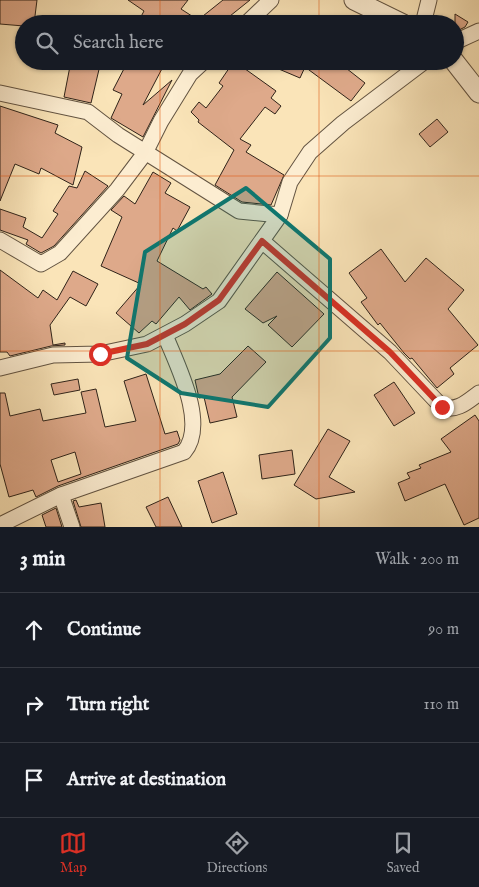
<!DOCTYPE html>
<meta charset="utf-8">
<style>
:root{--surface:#171b24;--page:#20242c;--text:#f1f3f6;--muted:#9ea1a6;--line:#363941;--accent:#d93025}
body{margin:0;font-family:"IM FELL English",serif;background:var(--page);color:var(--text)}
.stop{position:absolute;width:15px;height:15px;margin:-11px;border:4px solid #d93025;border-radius:50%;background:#fff}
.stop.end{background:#d93025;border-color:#fff;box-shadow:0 1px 5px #0008}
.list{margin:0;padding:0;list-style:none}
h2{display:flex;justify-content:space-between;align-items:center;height:65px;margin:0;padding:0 20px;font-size:21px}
h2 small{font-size:16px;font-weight:400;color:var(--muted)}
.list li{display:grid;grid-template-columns:32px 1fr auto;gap:15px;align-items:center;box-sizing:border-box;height:75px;padding:0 20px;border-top:1px solid var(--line)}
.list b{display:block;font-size:19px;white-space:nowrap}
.list em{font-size:16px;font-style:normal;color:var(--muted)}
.icon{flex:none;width:28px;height:28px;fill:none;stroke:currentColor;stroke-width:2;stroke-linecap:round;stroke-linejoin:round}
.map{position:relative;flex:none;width:479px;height:527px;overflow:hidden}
.search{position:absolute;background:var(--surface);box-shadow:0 1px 4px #0004;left:15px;right:15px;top:15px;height:55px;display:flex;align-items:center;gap:12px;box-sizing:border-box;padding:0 18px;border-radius:28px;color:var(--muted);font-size:19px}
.sheet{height:290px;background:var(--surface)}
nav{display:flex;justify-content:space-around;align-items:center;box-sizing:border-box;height:70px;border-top:1px solid var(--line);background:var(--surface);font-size:14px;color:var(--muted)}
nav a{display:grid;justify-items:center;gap:2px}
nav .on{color:var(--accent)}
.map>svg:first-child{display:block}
.building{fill:#dea98a;stroke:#2f2319;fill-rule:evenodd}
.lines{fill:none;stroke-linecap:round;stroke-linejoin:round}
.minor-casing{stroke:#625341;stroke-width:17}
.tertiary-casing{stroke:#625341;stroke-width:21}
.minor{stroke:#fcedd1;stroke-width:15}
.tertiary{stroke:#fcedd1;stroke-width:19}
.route{stroke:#d93025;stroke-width:6}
.marked{fill:#0f766e;fill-opacity:0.2;stroke:#0f766e;stroke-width:4;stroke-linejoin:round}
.grid{fill:none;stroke:#df560d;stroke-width:1;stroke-opacity:0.55}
</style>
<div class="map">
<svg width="479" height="527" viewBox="0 0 479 527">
<rect width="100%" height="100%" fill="#fae4b8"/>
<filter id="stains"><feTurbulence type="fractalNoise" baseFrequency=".004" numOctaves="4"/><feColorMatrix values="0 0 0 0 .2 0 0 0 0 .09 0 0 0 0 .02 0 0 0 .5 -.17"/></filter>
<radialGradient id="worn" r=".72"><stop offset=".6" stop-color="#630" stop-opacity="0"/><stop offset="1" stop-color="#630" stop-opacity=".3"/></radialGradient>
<g class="building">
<polygon points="0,0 37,0 34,24 24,24 24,26 0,24"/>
<polygon points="128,0 188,0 181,9 198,20 223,0 250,0 220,24 137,24 144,11"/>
<polygon points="455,14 468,22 465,27 455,32"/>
<polygon points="71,61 101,61 91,103 64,97"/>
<polygon points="128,61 166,61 143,105 172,80 143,137 111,118 122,94 113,90"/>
<polygon points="234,61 276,91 271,98 281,106 275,114 265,107 240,139 251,145 246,152 284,175 271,205 242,202 215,185 234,150 198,122 199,120 191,112 199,102 206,108 223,86 219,83"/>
<polygon points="260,61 337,61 365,83 351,101 305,67 300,78"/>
<polygon points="0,106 58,125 55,133 82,147 73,185 41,168 39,174 15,164 0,201"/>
<polygon points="437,119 448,132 430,147 419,134"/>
<polygon points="85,171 108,186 54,246 41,253 26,244 28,240 0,230 0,209 26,218 23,227 42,238 58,214 53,211 69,186 77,188"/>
<polygon points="153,172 171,183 165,193 190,207 177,231 173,228 157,261 203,289 206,287 212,294 190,310 179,297 156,324 152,321 139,333 116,313 141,284 101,266 122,217 111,210 124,196 135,204"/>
<polygon points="381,249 405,282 426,258 464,290 448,309 478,345 450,368 454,374 437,388 412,358 410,359 404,353 380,323 378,325 361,302 367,298 349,273"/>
<polygon points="0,270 38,298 43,290 57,300 73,271 98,284 86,306 70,297 50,325 53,345 65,343 65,345 51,346 10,356 7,352 0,352"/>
<polygon points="277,272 324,314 292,347 268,325 277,316 263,323 245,309"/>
<polygon points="248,346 266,362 232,397 237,417 210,423 204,397 199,398 195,380 220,374"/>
<path d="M146,374L165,434L177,431L180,440L178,444L58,486L36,497L33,490L9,497L0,464V393H5L10,416L40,409L43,421L86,413L81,392L96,389L105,427L136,421L124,381ZM75,452L81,474L58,482L51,460Z"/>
<polygon points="78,379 80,390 54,395 51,384"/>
<polygon points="394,382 415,413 394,426 374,395"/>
<polygon points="475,415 479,421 479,518 464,525 445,484 405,501 398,483 410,478 407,473 421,468 419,465 451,452 441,439"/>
<polygon points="328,429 350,441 329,477 355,492 316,499 294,485"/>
<polygon points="292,450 295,474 262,479 259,455"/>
<polygon points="223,472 237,514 212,523 198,481"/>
<polygon points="168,497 182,527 156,527 146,507"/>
<polygon points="76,500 79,507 101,503 105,527 81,527 73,501"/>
<polygon points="56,508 62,527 46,527 42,515"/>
</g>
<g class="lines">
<g class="minor-casing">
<g id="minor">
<polyline points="246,24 271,0"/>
<polyline points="423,24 429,0"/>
<polyline points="455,42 479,31"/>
<polyline points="0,93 88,112 118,135 239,211 280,215"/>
<polyline points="0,240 41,264 60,253 117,190 145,153 161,121 190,74 204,61"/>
<path d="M262,241L390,352L442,407C457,412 468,401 479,393"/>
<polyline points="0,368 53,355 100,354 147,344 185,324 219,301 280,215 290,182 310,152 343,123 425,61"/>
<polyline points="61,495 72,527"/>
<path d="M0,525L61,495L184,452C208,424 177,365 165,335"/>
</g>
</g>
<g class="tertiary-casing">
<g id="tertiary">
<polyline points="354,0 403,24"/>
<polyline points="454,61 479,93"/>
</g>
</g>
<use href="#minor" class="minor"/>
<use href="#tertiary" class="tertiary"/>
</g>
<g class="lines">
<polyline class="route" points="100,354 147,344 185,324 219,300 262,241 390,352 442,407"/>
</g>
<path class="marked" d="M246,188L330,259V338L268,407L181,393L127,358L145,252Z"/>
<path class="grid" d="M160,0V24M319,0V24M160,61V527M319,61V527M0,176H479M0,351H479"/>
<rect width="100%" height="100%" filter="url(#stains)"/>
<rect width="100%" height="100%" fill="url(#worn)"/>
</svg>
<div class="stop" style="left:100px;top:354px"></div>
<div class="stop end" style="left:442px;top:407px"></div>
<div class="search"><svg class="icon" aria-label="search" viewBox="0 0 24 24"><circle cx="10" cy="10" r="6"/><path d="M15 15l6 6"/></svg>Search here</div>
</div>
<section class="sheet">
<h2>3 min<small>Walk · 200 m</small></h2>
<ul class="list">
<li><svg class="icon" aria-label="ahead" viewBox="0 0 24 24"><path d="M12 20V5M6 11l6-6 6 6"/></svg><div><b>Continue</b></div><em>90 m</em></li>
<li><svg class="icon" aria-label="right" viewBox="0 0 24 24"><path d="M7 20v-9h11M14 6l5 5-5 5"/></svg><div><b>Turn right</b></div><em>110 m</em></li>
<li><svg class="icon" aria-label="arrive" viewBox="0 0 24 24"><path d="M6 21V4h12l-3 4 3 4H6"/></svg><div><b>Arrive at destination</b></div></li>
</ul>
</section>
<nav>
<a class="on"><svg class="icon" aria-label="map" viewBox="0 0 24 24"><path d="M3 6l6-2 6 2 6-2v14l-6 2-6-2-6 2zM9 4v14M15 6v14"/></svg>Map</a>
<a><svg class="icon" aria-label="directions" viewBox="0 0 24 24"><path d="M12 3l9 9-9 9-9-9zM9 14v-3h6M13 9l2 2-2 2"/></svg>Directions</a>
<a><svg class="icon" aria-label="saved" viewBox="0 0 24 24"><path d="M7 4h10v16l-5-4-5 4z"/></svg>Saved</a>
</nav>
